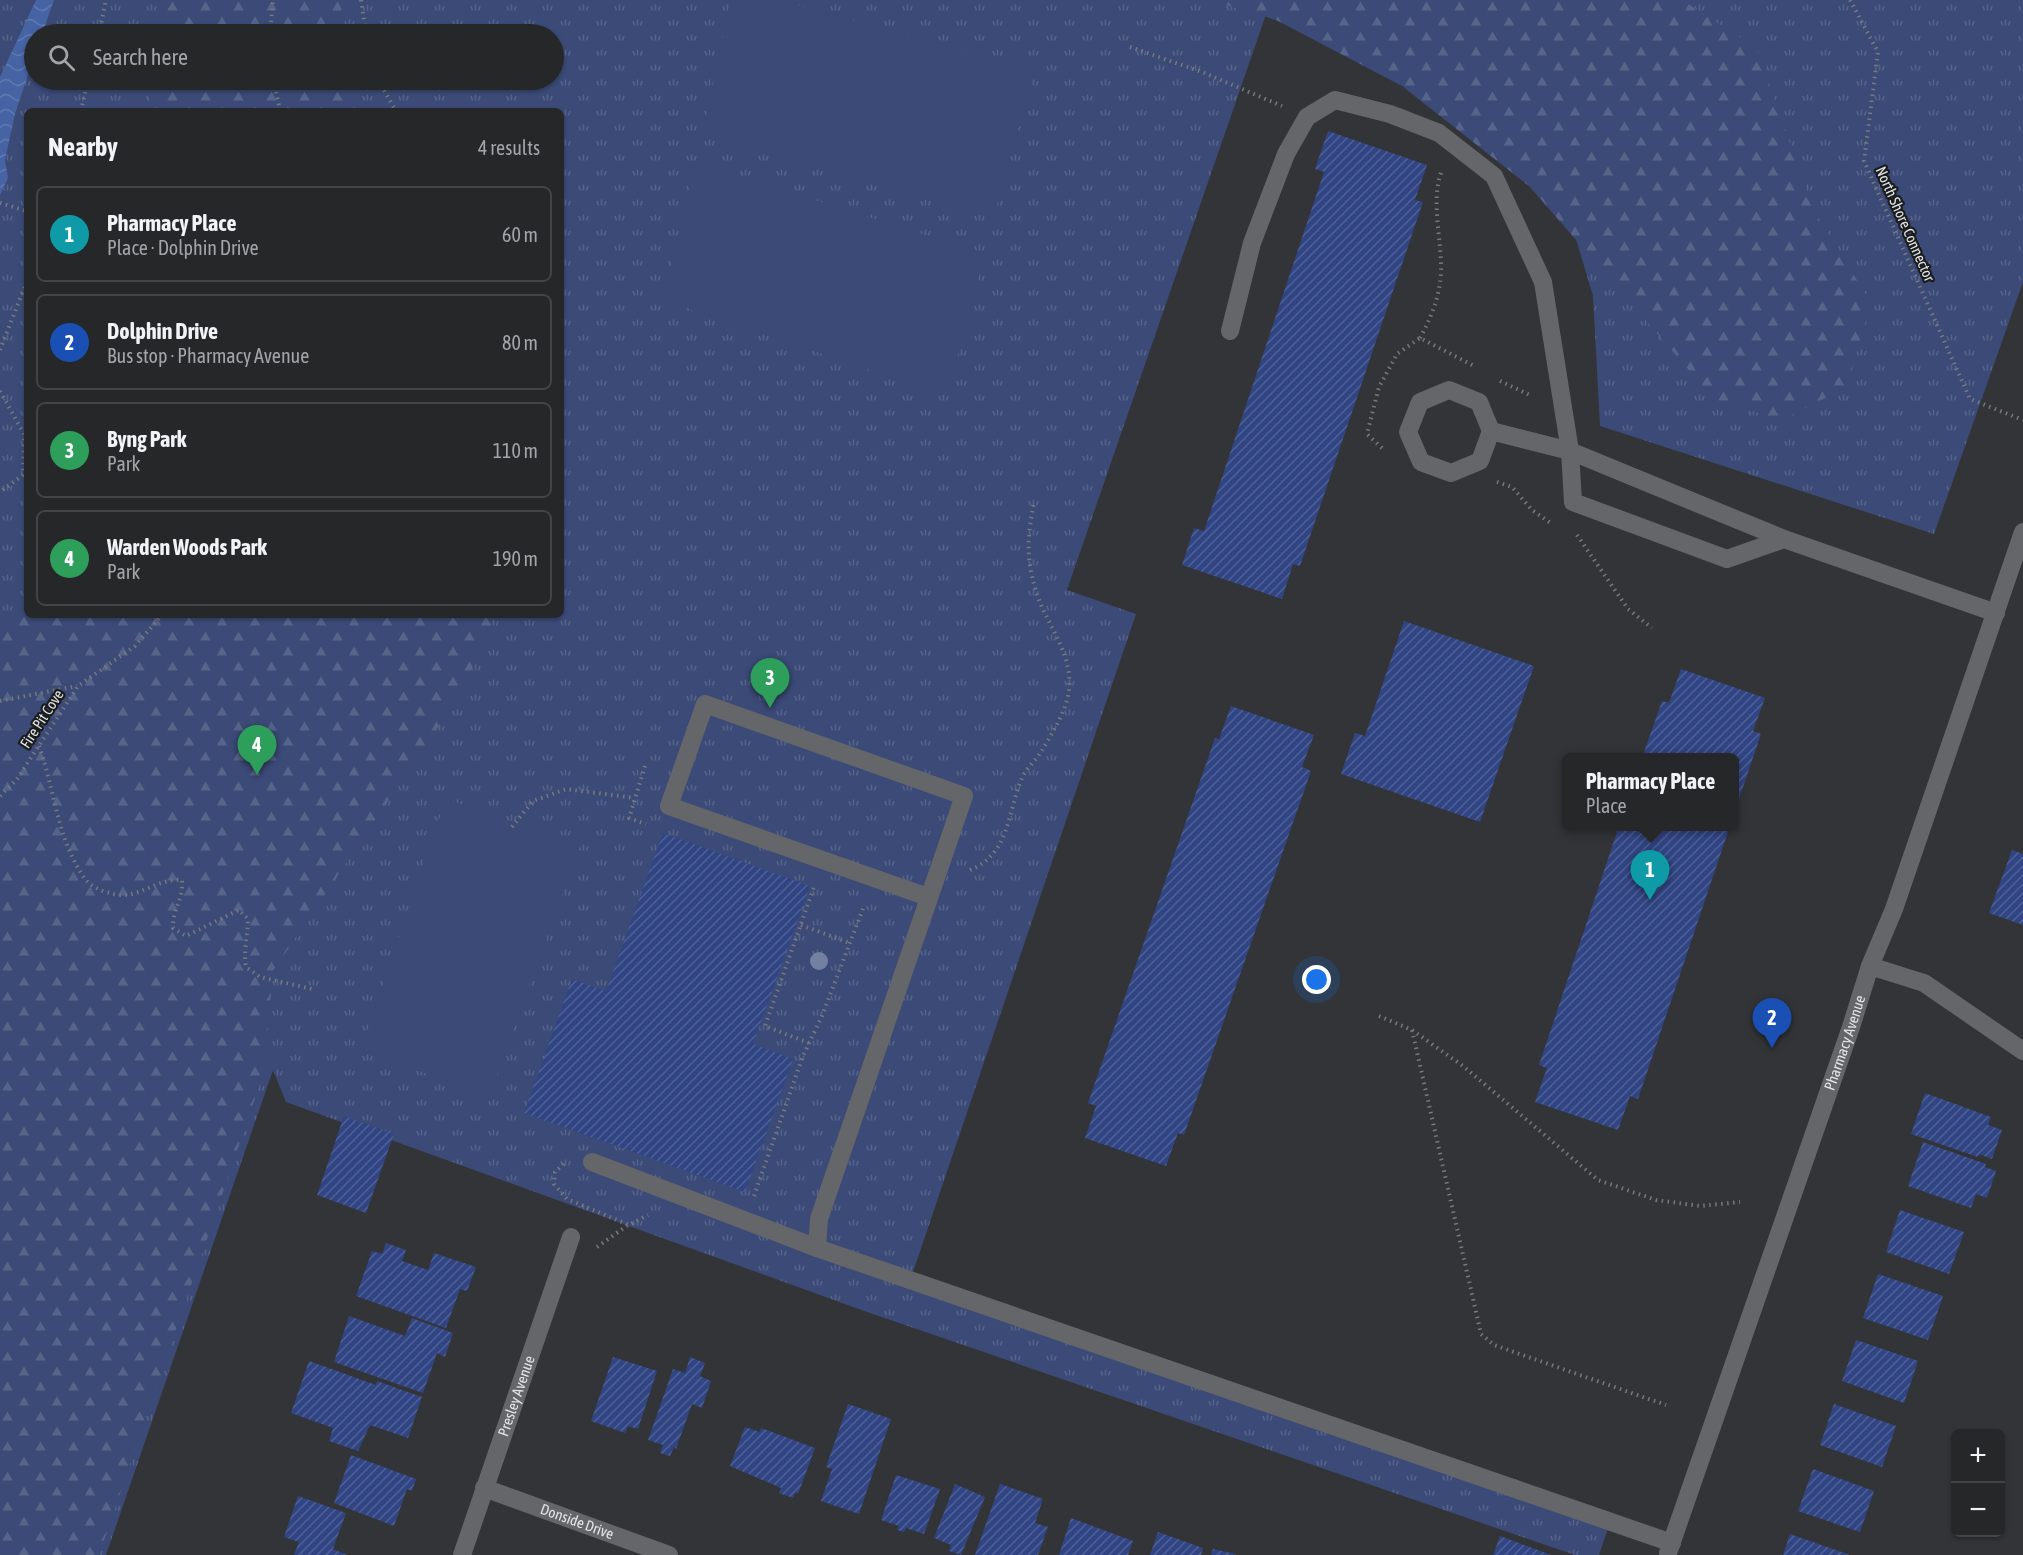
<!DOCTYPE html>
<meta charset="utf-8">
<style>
:root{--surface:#262729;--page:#2e2f31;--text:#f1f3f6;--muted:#a4a5a8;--line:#424446;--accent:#1a73e8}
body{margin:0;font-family:"Asap Condensed",sans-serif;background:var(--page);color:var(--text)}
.controls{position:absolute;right:18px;bottom:18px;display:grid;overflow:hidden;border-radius:9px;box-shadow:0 2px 4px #0004}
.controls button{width:54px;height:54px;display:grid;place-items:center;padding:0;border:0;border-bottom:2px solid var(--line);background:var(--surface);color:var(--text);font:30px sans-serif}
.you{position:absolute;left:1317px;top:980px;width:21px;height:21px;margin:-15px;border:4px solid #fff;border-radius:50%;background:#1a73e8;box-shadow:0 0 0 9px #1a73e833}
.badge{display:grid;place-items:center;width:39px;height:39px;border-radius:50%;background:var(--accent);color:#fff;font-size:20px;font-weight:700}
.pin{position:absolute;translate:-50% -50px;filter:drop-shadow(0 2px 3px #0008)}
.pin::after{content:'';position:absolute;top:32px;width:21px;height:18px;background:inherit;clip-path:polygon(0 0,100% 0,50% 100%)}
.popup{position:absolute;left:1562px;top:753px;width:177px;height:78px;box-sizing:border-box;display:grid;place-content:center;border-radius:9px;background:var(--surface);filter:drop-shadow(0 2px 4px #0005);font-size:20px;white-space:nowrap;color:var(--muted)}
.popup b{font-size:22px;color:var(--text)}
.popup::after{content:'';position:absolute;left:50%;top:100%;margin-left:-12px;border:12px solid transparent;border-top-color:var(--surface)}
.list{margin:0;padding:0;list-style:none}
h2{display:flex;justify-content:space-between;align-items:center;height:78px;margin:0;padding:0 24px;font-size:26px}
h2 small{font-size:20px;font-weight:400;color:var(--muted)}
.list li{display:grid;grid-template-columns:39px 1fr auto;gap:18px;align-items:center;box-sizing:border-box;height:96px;margin:0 12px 12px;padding:0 12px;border:2px solid var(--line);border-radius:9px}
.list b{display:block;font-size:22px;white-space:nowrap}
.list p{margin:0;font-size:20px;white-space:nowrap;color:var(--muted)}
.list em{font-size:20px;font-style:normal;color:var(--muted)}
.icon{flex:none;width:33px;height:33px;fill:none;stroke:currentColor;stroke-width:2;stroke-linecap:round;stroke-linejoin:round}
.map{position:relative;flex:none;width:2023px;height:1555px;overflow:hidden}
.search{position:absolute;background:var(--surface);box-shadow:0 2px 4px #0004;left:24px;top:24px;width:540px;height:66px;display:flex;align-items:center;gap:15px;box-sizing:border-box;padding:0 21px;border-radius:33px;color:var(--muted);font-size:22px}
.panel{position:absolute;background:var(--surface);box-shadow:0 2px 4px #0004;left:24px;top:108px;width:540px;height:510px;border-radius:9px}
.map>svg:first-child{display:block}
.grass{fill:url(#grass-tufts);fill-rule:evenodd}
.forest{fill:url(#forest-firs)}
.pitch{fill:#3b4a77}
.water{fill:url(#water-waves)}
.building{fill:url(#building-hatch)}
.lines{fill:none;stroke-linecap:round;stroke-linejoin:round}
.path{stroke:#78797c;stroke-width:4;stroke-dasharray:1.5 4.5;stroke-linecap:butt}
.minor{stroke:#65666a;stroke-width:18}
.tree{fill:#7480a0}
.labels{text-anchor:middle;stroke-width:4.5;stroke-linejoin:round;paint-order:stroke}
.street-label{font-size:15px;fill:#e4e5e7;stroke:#1b1c1d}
</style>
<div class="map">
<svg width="2023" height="1555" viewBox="0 0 2023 1555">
<defs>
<pattern id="grass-tufts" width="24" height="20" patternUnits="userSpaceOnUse" patternTransform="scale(1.5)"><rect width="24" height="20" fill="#3b4a77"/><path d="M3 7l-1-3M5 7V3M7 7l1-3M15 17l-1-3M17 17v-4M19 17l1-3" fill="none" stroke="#57648a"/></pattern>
<pattern id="forest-firs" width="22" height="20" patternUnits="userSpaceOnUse" patternTransform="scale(1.5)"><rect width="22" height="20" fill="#3b4a77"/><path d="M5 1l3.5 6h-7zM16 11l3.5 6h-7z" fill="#57648a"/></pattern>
<pattern id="water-waves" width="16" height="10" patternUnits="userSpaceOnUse" patternTransform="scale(1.5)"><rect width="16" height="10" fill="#4663a4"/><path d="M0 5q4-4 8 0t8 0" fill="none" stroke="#6179b1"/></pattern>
<pattern id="building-hatch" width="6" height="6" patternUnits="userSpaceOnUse" patternTransform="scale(1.5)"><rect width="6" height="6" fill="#314584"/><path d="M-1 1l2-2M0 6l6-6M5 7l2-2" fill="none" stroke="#4f6095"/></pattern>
</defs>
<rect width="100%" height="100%" fill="#333437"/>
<g class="grass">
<path d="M0,0H1271L1067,590L1136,614L913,1272L1613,1513L1599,1555H1575L867,1312L286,1102L273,1070L106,1555H0ZM34,34H554V80H34ZM27,111H561V615H27Z"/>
<polygon points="1278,0 2023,0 2023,282 1934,534 1600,426 1593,296 1558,179"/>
</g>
<g class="forest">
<polygon points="166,0 340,0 345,34 161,34"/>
<polygon points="1209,0 1682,0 1757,48 1813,209 1871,303 1847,387 1782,420 1714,399 1530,187 1402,86 1276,20"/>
<polygon points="153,80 352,80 369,111 148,111"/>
<polygon points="27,606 27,615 494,615 462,692 273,971 264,1072 99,1555 0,1555 0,617"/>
</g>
<g class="pitch">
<polygon points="731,0 780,0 1035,70 993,219 702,134"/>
<polygon points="695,162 985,254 947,396 663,300"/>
<polygon points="446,799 580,846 489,1097 361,1049"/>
</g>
<polygon class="water" points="36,0 54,0 42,34 34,34 34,56 15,114 5,160 8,178 0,195 0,77"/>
<g class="building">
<polygon points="1328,131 1427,165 1415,200 1423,202 1300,566 1293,564 1282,599 1182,565 1194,528 1204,531 1324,172 1315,169"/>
<polygon points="1404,621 1534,666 1480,822 1341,774 1355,733 1365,736"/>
<polygon points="1681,669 1765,698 1753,731 1761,734 1734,814 1734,758 1642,758 1662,701 1669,703"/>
<polygon points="1231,706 1314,735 1302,767 1311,771 1184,1135 1178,1133 1166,1166 1085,1138 1096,1106 1088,1103 1215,738 1219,739"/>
<polygon points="1619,826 1730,826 1638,1099 1630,1096 1618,1130 1535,1102 1547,1068 1539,1065"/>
<polygon points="663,833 810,886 753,1044 793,1059 745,1192 524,1113 572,979 606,991"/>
<polygon points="2012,850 2023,854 2023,925 1989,913"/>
<polygon points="1925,1093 1991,1117 1988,1125 2002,1130 1992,1159 1979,1154 1978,1157 1911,1134"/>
<polygon points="344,1116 394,1134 366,1213 317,1195"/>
<polygon points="1923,1142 1986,1164 1985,1167 1996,1171 1987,1198 1976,1194 1971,1208 1908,1186"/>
<polygon points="1900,1210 1964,1232 1949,1274 1886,1252"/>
<polygon points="386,1243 406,1250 402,1261 428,1270 434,1253 476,1267 467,1291 460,1289 446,1328 356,1296 372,1251 382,1254"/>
<polygon points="1878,1274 1943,1296 1928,1340 1863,1318"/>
<polygon points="349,1316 405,1336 412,1318 453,1333 445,1357 437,1353 423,1393 334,1362"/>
<polygon points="1856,1340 1918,1361 1904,1403 1842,1381"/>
<polygon points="613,1357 657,1371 638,1429 628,1426 625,1433 591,1421"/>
<polygon points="690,1357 705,1363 700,1376 711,1381 702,1408 692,1404 676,1449 674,1447 670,1456 660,1453 663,1445 648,1440 673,1369 685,1373"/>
<polygon points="309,1361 376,1385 377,1381 422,1397 408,1438 370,1425 358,1451 329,1441 333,1428 291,1413"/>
<polygon points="848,1404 891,1419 859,1514 821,1501 832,1469 826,1467"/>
<polygon points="1834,1404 1896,1426 1882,1467 1820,1445"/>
<polygon points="745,1427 760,1432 761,1428 815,1448 798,1494 795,1492 793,1498 779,1493 781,1488 730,1466"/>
<polygon points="351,1455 416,1479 412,1491 407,1489 394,1526 334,1503"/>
<polygon points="1813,1469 1874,1491 1860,1532 1798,1511"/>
<polygon points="896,1475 940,1489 924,1534 906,1528 904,1532 897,1530 899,1526 881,1520"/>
<polygon points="955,1484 985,1497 961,1555 949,1551 951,1545 934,1538"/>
<polygon points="1000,1484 1043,1499 1035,1523 1048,1527 1038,1555 975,1555"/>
<polygon points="298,1496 346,1513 333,1549 347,1555 294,1555 299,1542 284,1537"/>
<polygon points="1071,1518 1133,1541 1128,1555 1059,1555"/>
<polygon points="1158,1532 1203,1548 1201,1555 1150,1555"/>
<polygon points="1790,1534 1850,1555 1783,1555"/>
<polygon points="1500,1536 1551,1555 1493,1555"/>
<polygon points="1213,1549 1231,1553 1237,1555 1211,1555"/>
</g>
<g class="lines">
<g class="path">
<polyline points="361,0 366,34"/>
<polyline points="1850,0 1878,52 1864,161 1970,399 2023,420"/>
<polyline points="99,34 106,0"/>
<polyline points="270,34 273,0"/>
<polyline points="1130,47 1202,72 1282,106"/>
<polyline points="274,80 280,111"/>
<polyline points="378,80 396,111"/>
<polyline points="81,111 88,80"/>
<polyline points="0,203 27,211"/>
<path d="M1420,338C1431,318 1440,296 1441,272C1442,239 1430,201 1442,170"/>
<polyline points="0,350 27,281"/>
<polyline points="1500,381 1532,396"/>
<polyline points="0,391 24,434 23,475 0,492"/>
<polyline points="1382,448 1367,434 1379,387 1397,354 1420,338 1476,367"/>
<polyline points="1497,482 1512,487 1532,510 1552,524"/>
<polyline points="1577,535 1628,609 1652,628"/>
<polyline points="0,701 77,686"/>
<path d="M39,746C55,790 57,841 86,880C94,890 112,895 124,895C144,894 161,878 182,880C183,903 173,906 173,928L186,936L239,910L248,919C248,936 243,950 246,967L260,977L312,989"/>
<polyline points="645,766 629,818 646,824"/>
<polyline points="0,796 17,779 78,686 135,646 162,615"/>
<polyline points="512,827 533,801 566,789 635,798"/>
<path d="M970,870C1011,853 1007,812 1022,778C1026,769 1035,761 1041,752C1051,735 1067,710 1069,690C1073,652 1046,625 1036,591C1025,556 1028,536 1034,501"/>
<polyline points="801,925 850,943"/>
<polyline points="1379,1016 1412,1030 1463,1066 1598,1180 1656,1200 1700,1206 1740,1202"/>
<polyline points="1412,1030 1481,1334 1494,1345 1666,1405"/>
<polyline points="809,1043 765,1026 814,887"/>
<polyline points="564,1164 555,1172 554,1184 567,1199 629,1225 648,1215"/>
<polyline points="754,1196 803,1056 822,1016 864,906"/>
<polyline points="597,1247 628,1225"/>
</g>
<g class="minor">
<polyline points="1230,331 1252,243 1286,154 1307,117 1335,100 1390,114 1439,133 1494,176 1543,282 1570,451 1573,502 1727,559 1784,539"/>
<polygon points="1449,390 1479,402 1491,431 1480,461 1451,473 1421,462 1408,432 1420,402"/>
<polyline points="1491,431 1570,451 1784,539 1996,613"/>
<polyline points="928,897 669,806 705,704 964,796 819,1219 817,1248 1672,1543"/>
<polyline points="1870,966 1924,983 2023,1051"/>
<polyline points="592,1162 817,1248"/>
<path id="s1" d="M484,1488L669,1555"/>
<path id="s2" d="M1668,1553L1851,1027L1870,966L1894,909L2023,532"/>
<path id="s3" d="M462,1555L571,1237"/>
</g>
</g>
<circle class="tree" cx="819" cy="961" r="9"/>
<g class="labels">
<g class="street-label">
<text transform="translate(1905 224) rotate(66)" y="5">North Shore Connector</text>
<text transform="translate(42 719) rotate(-57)" y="5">Fire Pit Cove</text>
<text dy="5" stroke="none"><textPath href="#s2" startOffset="540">Pharmacy Avenue</textPath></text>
<text dy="5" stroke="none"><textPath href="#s3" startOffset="168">Presley Avenue</textPath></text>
<text dy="5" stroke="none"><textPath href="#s1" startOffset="99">Donside Drive</textPath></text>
</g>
</g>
</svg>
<div class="controls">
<button>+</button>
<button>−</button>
</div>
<div class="you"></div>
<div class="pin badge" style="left:1650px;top:900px;background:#0f9aa8">1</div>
<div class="popup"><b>Pharmacy Place</b>Place</div>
<div class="pin badge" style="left:1772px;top:1048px;background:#1a4fb4">2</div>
<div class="pin badge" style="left:770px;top:708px;background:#2e9e5b">3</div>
<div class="pin badge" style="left:257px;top:775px;background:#2e9e5b">4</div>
<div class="search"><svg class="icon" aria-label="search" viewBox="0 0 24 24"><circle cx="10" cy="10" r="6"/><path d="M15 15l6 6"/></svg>Search here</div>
<section class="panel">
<h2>Nearby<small>4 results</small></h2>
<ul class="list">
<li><span class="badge" style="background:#0f9aa8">1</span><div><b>Pharmacy Place</b><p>Place · Dolphin Drive</p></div><em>60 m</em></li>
<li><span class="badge" style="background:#1a4fb4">2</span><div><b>Dolphin Drive</b><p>Bus stop · Pharmacy Avenue</p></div><em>80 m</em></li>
<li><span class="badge" style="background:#2e9e5b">3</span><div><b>Byng Park</b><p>Park</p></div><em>110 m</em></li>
<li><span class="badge" style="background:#2e9e5b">4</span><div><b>Warden Woods Park</b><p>Park</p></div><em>190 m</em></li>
</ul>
</section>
</div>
